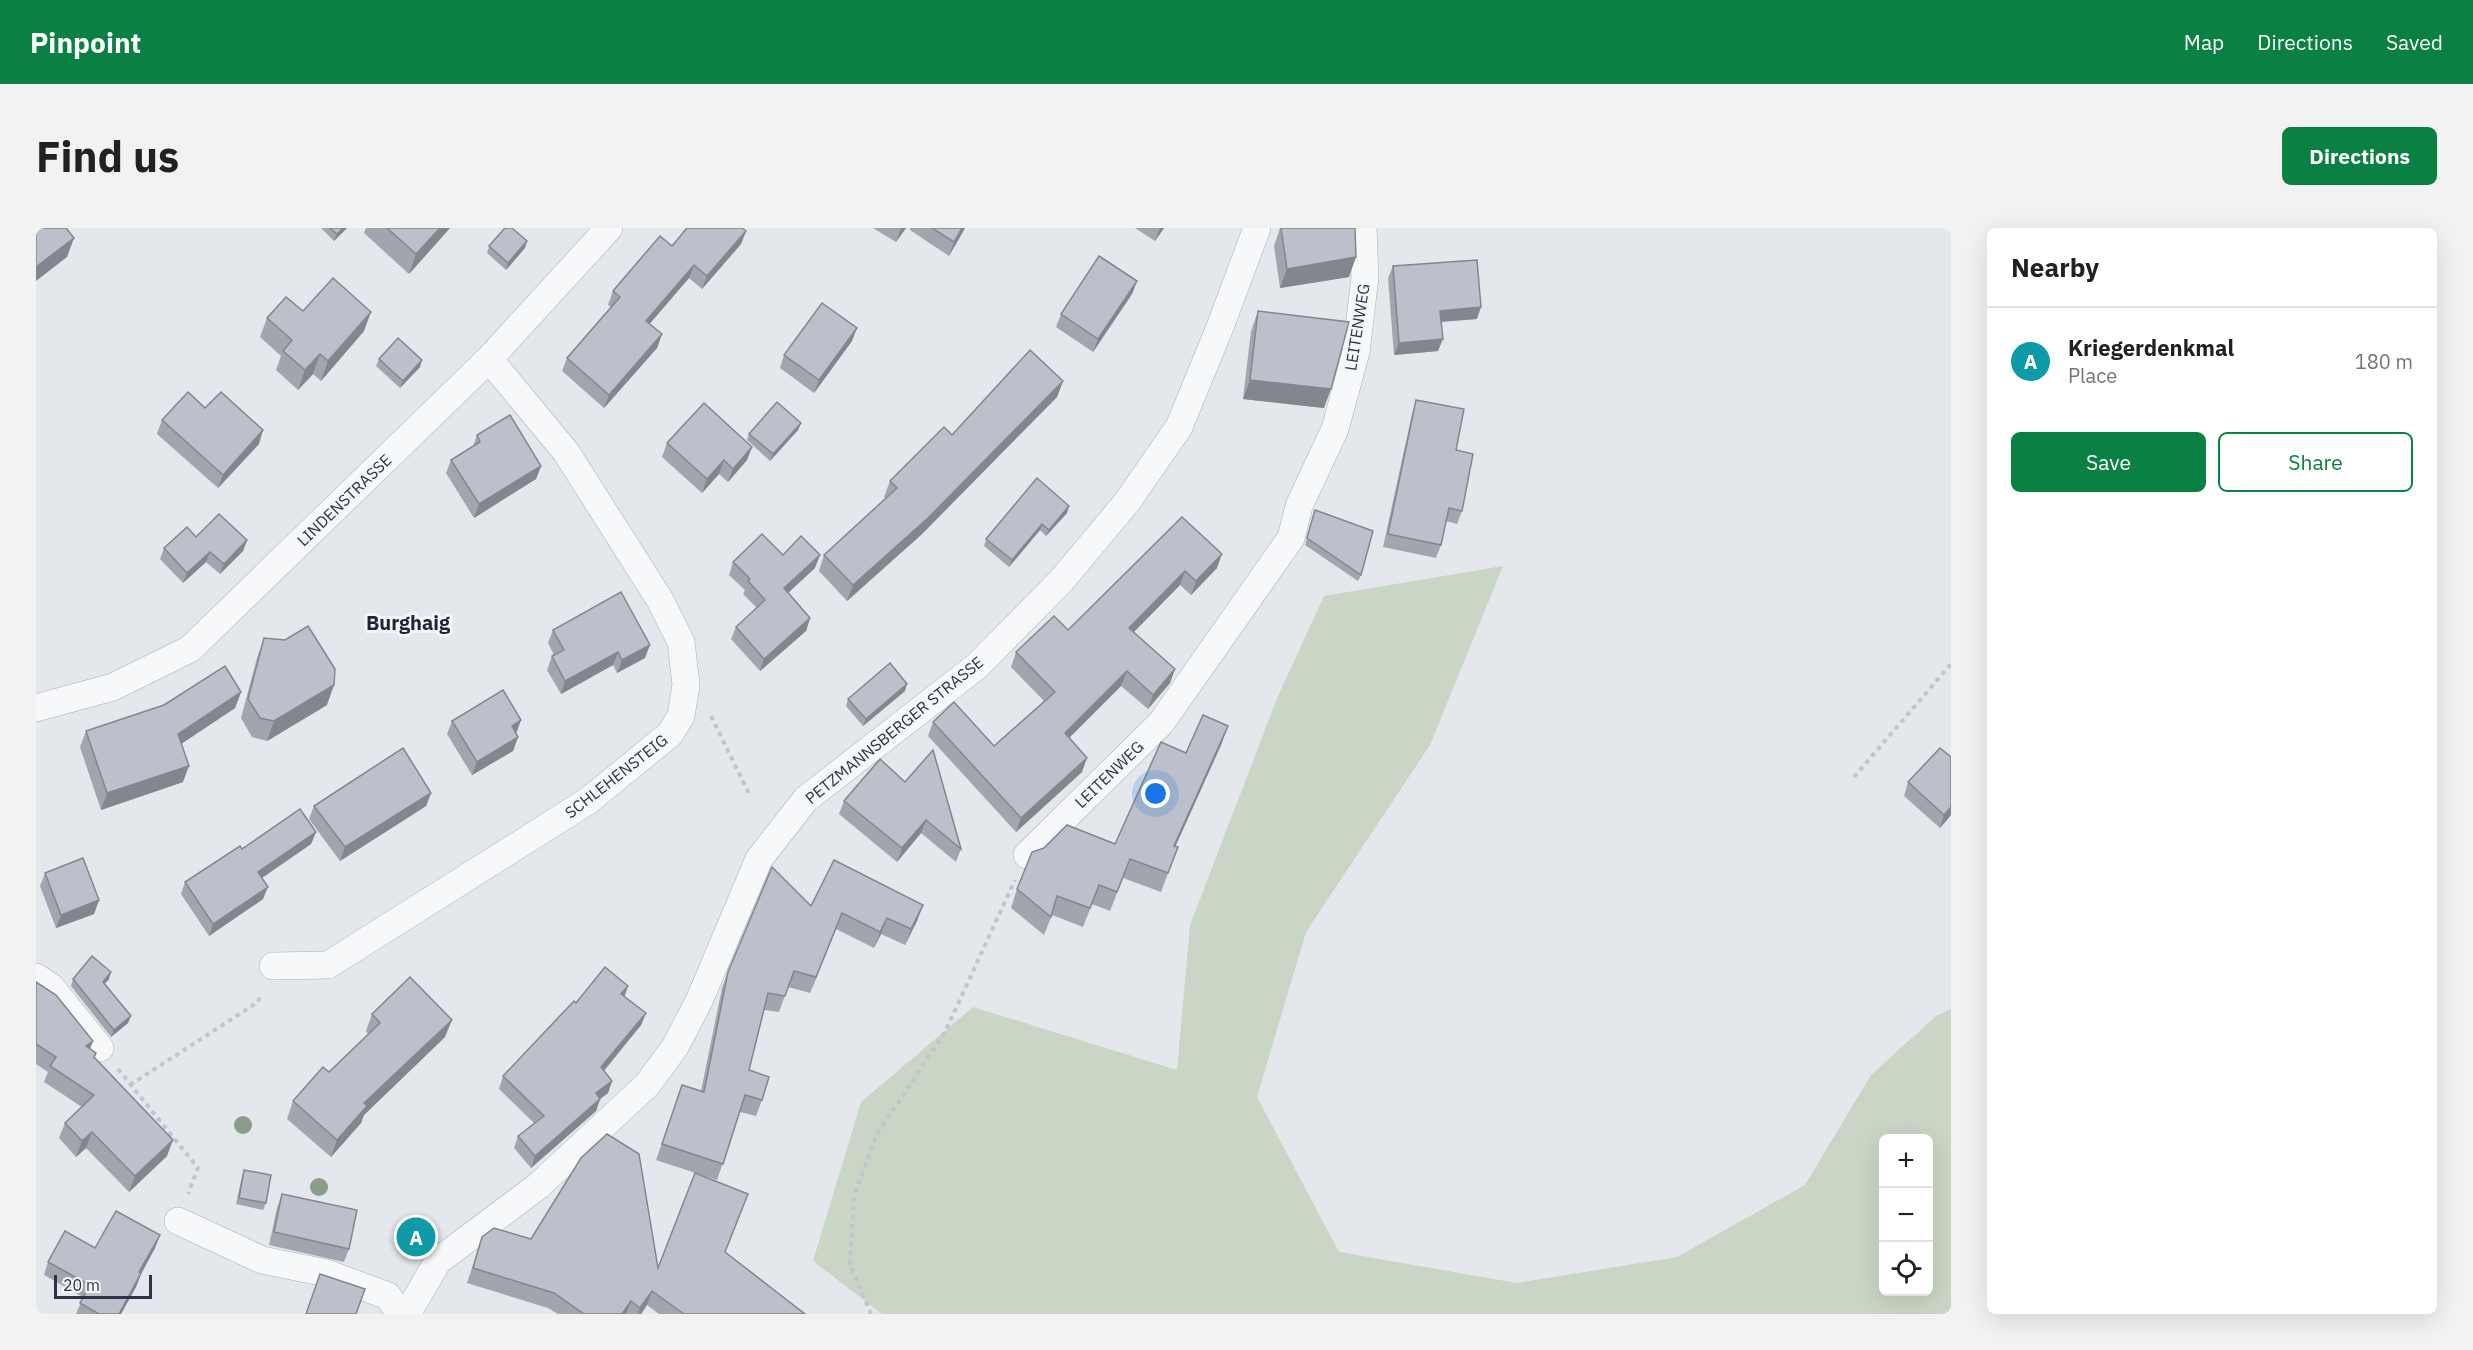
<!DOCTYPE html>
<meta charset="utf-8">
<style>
:root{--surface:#fff;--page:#f2f2f2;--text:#202124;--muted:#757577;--line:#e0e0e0;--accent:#0b8043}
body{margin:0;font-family:"IBM Plex Sans",sans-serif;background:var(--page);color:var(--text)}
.controls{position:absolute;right:18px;bottom:18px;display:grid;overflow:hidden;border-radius:9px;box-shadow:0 6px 24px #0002}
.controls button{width:54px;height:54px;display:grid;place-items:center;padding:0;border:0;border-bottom:2px solid var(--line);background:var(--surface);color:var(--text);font:30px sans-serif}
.scale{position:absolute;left:18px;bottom:15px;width:98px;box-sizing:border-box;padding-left:6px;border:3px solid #2b3445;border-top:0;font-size:16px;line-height:21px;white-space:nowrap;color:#2b3445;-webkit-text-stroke:4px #f4f6f9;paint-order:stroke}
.you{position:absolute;left:1120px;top:566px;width:21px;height:21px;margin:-15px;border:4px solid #fff;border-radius:50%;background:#1a73e8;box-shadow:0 0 0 9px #1a73e833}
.badge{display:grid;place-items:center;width:39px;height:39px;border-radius:50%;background:var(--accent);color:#fff;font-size:20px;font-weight:700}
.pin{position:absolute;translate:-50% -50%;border:3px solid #fff;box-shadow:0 2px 6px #0006}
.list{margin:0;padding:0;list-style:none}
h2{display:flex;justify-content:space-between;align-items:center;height:78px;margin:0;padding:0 24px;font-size:26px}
h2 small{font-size:20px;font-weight:400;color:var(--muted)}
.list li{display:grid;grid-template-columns:39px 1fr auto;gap:18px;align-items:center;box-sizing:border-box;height:108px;padding:0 24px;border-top:2px solid var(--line)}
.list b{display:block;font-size:22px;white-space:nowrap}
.list p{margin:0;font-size:20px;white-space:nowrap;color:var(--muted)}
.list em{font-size:20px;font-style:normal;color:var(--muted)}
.actions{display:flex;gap:12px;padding:18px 24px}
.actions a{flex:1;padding:14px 0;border:2px solid var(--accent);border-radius:9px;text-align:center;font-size:21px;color:var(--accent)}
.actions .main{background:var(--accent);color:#fff}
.icon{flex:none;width:33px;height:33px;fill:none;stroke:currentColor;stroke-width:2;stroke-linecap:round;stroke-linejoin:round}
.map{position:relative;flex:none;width:1915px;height:1086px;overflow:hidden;border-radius:9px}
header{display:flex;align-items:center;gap:36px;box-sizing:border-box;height:84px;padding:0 30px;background:var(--accent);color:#fff}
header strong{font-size:28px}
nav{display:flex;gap:33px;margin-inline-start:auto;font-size:21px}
.intro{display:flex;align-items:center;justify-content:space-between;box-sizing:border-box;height:144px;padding:0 36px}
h1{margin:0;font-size:42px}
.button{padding:15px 27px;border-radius:9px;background:var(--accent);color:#fff;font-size:21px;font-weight:700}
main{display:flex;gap:36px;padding:0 36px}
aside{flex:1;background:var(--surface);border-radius:9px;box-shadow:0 6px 24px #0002}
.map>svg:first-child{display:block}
.green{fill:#c9d6c5;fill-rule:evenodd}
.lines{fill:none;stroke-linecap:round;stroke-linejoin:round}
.street-casing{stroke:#a9aeb7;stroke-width:28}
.path{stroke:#c2c5cb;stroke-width:4;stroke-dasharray:4.5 4.5;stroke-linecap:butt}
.street{stroke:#f7f8fa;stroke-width:27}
.tree{fill:#899d89}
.wall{fill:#a1a5ae}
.shaded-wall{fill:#83868d}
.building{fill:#bbc0ca;stroke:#83868d;stroke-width:1.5}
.labels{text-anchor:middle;stroke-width:6;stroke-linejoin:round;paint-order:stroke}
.street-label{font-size:16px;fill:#2b3445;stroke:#f4f6f9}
.quarter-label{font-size:20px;font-weight:bold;fill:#1d2536;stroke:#f4f6f9}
</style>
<header>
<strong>Pinpoint</strong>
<nav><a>Map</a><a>Directions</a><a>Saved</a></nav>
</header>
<div class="intro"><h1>Find us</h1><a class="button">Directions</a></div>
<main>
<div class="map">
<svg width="1915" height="1086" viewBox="0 0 1915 1086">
<rect width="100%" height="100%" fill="#e4e7ec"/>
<path class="green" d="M1467,338L1394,517L1270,704L1221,869L1303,1024L1481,1055L1641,1029L1769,957L1835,847L1900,788L1915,781V1086H846L777,1033L825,874L937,779L1141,842L1154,697L1242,468L1288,368ZM1848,910H1892V1064H1848Z"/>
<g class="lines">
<g class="street-casing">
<g id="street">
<polyline points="0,480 77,459 154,421 453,131 573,0"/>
<polyline points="991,627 1125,495 1255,310 1263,278 1299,201 1320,124 1329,49 1327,0"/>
<polyline points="237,738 292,737 552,573 634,506 645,488 650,457 645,414 624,372 530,224 453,131"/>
<polyline points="0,749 15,759 64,820"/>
<polyline points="142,993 226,1032 290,1045 352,1068 364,1086"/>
<polyline points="371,1086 402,1033 502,958 611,857 639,819 663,773 723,631 770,571 941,438 1025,353 1091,274 1143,199 1184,99 1221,0"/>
</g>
</g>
<g class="path">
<polyline points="675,488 714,568"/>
<polyline points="1818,549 1915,436"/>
<polyline points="82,841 162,940 152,966"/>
<polyline points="94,857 222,774 225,766"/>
<polyline points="835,1086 814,1037 818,968 841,906 909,804 979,652"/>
</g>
<use href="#street" class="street"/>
</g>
<g class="tree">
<circle cx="207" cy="897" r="9"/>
<circle cx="283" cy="959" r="9"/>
</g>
<g class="wall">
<polygon points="285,0 311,0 298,13"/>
<polygon points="330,0 414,0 373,46 328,5"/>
<polygon points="837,0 870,0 860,14"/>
<polygon points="874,0 929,0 913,28 874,2"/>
<polygon points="1099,0 1128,0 1119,13"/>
<polygon points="1244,0 1319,0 1313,49 1244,60 1238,18"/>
<polygon points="710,3 705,16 666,61 653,50 613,96 626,106 621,120 568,180 526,143 531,130 575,79 572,77 577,63 636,18"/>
<polygon points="453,18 489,20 470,42 451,25"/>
<polygon points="1357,38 1441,91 1405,94 1402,123 1358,127 1352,50"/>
<polygon points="1101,53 1096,66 1057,124 1020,99 1025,86"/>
<polygon points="267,83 328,103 285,153 277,146 262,162 240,142 245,128 224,109 231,90"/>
<polygon points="1222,83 1288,180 1207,171 1215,103"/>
<polygon points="816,113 778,165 744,140 748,127"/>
<polygon points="343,131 384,139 364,160 340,138"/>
<polygon points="1027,153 1021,169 886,306 811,373 783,343 788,327 850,270 848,269 854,253 916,207"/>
<polygon points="1380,172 1420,222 1426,283 1421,296 1410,293 1405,317 1400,330 1347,319 1376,186"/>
<polygon points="169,180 223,216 182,260 121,206 126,192"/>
<polygon points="765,195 762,202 734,233 711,212 713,206"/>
<polygon points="441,207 505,238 500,251 438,290 410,245 415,232 437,218"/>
<polygon points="631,215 716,219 711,232 692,254 683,246 666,265 626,229"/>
<polygon points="1279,282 1325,347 1322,353 1269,317"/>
<polygon points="1031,285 1010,308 1004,302 973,339 948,318 950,311"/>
<polygon points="1146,289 1181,340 1155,367 1144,357 1098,404 1134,455 1112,481 1085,458 1033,510 1046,544 980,604 892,508 897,494 958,518 1008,473 975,439 980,424 1032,402"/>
<polygon points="160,309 211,312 207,323 184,346 170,334 147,355 124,331 128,320"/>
<polygon points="747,327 779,340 752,365 774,390 770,403 724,443 695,411 700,399 721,380 707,366 709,362 693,347 697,334"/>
<polygon points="517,402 609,430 581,445 577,437 525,466 511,442 516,428 518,427 512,415"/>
<polygon points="228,410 291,477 231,513 216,509 205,490 221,430"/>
<polygon points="869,463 827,498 810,478 812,471"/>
<polygon points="205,464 199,480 145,516 147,554 65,582 44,519 50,503"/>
<polygon points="416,493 480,506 482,509 477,523 436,547 411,506"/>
<polygon points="1192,498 1185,517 1139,619 1142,619 1125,664 1087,650 1074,683 1056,676 1047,699 1016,687 1008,707 975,680 981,661 1079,616 1150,525"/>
<polygon points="1915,529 1915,587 1904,600 1868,568 1872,554"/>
<polygon points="844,531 925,621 920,634 885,605 861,634 803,586 808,573"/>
<polygon points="395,565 390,578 304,633 273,591 278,578"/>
<polygon points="280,604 275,616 226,650 227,671 173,708 145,666 149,654 206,621"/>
<polygon points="9,645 63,672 58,686 20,700 4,658"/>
<polygon points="887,677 881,693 869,717 845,706 838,720 800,701 774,765 752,759 743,784 728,782 713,842 726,872 720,888 704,884 681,952 620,932 646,857 665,863 686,760 692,744 775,678"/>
<polygon points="37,751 73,751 68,756 92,795 75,809 35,758"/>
<polygon points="0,754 54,821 60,825 58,830 131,928 93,964 50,920 40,929 23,910 29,895 46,879 8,854 12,844 0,836"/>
<polygon points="588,768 610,785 605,797 568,843 576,853 572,865 564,871 560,883 495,940 478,920 482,908 498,895 463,861 467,848 540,775"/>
<polygon points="336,786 409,809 328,887 325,895 295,929 251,891 257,873 293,844 332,806 330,803"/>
<polygon points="208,942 230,975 227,982 200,976 206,948"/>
<polygon points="246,966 313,1021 308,1034 233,1017 241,980"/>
<polygon points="707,980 689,1024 769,1086 623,1086 611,1077 605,1086 522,1086 512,1080 431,1055 446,1009 495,1011 622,1040"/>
<polygon points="124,1007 119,1020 105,1046 100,1059 85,1086 40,1086 47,1069 8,1047 12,1034 59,1020"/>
</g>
<g class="shaded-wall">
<polygon points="307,0 311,0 298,13 301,6"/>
<polygon points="404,0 414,0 373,46 380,26"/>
<polygon points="865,0 870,0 860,14"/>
<polygon points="926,0 929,0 913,28 918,14"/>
<polygon points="1124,0 1128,0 1119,13"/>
<polygon points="710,3 705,16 666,61 671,48"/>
<polygon points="38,10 31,29 0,53 0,39"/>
<polygon points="491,13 489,20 470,42 472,35"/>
<polygon points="1320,29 1313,49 1244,60 1251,41"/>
<polygon points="658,37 653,50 605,106 610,93"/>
<polygon points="1101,53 1096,66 1057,124 1062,111"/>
<polygon points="1445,79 1441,91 1400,94 1404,83"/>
<polygon points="335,84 328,103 285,153 292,133"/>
<polygon points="821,100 816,113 778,165 783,152"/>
<polygon points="626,106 621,120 568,180 573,167"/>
<polygon points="1407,111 1402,123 1358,127 1363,115"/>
<polygon points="284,126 277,146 262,162 269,142"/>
<polygon points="386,132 384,139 364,160 367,153"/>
<polygon points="1214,152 1295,161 1288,180 1207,171"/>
<polygon points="1027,153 1021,169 886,306 811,373 817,357"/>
<polygon points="765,195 762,202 734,233 737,226"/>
<polygon points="227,202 223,216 182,260 187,247"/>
<polygon points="716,219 711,232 692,254 697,241"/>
<polygon points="688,232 683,246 666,265 671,251"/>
<polygon points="505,238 500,251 438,290 443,276"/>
<polygon points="1033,278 1031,285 1010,308 1013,302"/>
<polygon points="1006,296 1004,302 973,339 976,332"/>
<polygon points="211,312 207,323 184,346 188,336"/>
<polygon points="174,324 170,334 147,355 151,345"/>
<polygon points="1186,326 1181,340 1155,367 1160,353"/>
<polygon points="784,327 779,340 743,373 748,360"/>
<polygon points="1149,343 1144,357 1088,414 1093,400"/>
<polygon points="774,390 770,403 724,443 728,431"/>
<polygon points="614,417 609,430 581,445 586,432"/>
<polygon points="582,424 577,437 525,466 529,453"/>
<polygon points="1139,441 1134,455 1112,481 1117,467"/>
<polygon points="1091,443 1085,458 1024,519 1029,505"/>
<polygon points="871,456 869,463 827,498 830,491"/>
<polygon points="298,457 291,477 231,513 238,493"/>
<polygon points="205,464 199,480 136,522 142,506"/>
<polygon points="485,492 480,506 476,498"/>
<polygon points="1192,498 1185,517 1131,637 1138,618"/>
<polygon points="482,509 477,523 436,547 441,534"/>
<polygon points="1051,530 1046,544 980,604 985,590"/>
<polygon points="153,538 147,554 65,582 71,565"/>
<polygon points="395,565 390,578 304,633 309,619"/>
<polygon points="1915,579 1915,587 1904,600 1908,587"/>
<polygon points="890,592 885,605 861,634 866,620"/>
<polygon points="280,604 275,616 217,656 222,644"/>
<polygon points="232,659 227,671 173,708 177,696"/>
<polygon points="63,672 58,686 20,700 25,687"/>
<polygon points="887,677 881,693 869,717 875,701"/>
<polygon points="806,685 800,701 774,765 780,749"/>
<polygon points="851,690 845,706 838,720 844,704"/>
<polygon points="75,744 73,751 64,761 67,754"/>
<polygon points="592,758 588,770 585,766"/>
<polygon points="610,785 605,797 561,851 565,839"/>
<polygon points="95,788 92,795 75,809 78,802"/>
<polygon points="416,792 409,809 328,887 325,895 295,929 301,912 328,875"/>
<polygon points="57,813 51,829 50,818"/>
<polygon points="576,853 572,865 564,871 560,883 495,940 499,928 560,865"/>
<polygon points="56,904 50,920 40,929 46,913"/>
<polygon points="137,912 131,928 93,964 99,948"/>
<polygon points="124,1007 119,1020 105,1046 100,1059 85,1086 83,1086 103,1044"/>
<polygon points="616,1063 611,1077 605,1086 602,1086 604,1080"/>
<polygon points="595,1073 590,1086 586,1086"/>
</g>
<g class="building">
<polygon points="0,0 30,0 38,10 0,39"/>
<polygon points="294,0 307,0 301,6"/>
<polygon points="351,0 404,0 380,26"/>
<polygon points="469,0 476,0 491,13 472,35 453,18"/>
<polygon points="651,0 706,0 710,3 671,48 658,37 610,93 626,106 573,167 531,130 584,69 577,63 624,8 636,18"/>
<polygon points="896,0 926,0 918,14"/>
<polygon points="1245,0 1319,0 1320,29 1251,41"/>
<polygon points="1063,28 1101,53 1062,111 1025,86"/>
<polygon points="1441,32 1445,79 1404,83 1407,111 1363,115 1357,38"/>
<polygon points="297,50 335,84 292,133 284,126 269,142 247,123 256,112 231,90 250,69 267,83"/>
<polygon points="786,75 821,100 783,152 748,127"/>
<polygon points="1222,83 1313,94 1295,161 1214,152"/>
<polygon points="362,110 386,132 367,153 343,131"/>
<polygon points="994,122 1027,153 892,290 817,357 788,327 861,260 854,253 908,199 916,207"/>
<polygon points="152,164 169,180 185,164 227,202 187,247 126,192"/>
<polygon points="1380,172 1428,181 1420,222 1437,226 1426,283 1413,280 1405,317 1352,306"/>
<polygon points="741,174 765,195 737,226 713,206"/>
<polygon points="668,175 716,219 697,241 688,232 671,251 631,215"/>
<polygon points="474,187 505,238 443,276 415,232 444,214 441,207"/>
<polygon points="1001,250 1033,278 1013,302 1006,296 976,332 950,311"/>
<polygon points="1279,282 1337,303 1325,347 1271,310"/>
<polygon points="183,286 211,312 188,336 174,324 151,345 128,320 151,299 160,309"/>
<polygon points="1146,289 1186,326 1160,353 1149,343 1093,400 1139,441 1117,467 1091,443 1029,505 1051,530 985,590 897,494 918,474 958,518 1019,464 980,424 1018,388 1032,402"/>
<polygon points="726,306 747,327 765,308 784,327 748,360 774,390 728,431 700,399 729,372 712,353 714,351 697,334"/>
<polygon points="585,364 614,417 586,432 582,424 529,453 516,428 528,422 517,402"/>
<polygon points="272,398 299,441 298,457 238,493 224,490 212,471 228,410 249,412"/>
<polygon points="854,435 871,456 830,491 812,471"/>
<polygon points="189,438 205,464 142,506 153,538 71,565 50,503 128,477"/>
<polygon points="467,462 485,492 476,498 482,509 441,534 416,493"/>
<polygon points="1167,487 1192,498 1138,618 1142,619 1132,645 1094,631 1081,664 1063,657 1054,680 1021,668 1015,689 981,661 996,624 1008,620 1031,597 1079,616 1125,514 1150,525"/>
<polygon points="367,520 395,565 309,619 278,578"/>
<polygon points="1904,520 1915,529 1915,579 1908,587 1872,554"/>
<polygon points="897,522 925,621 890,592 866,620 808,573 844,531 869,554"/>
<polygon points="264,581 280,604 222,644 232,659 177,696 149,654 204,618 206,621"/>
<polygon points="47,630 63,672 25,687 9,645"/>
<polygon points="798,632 887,677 875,701 851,690 844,704 806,685 780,749 758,743 749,768 732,765 713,842 733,849 726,872 709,867 687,936 626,916 646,857 668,864 692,744 736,639 775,678"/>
<polygon points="56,728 75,744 67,754 95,788 78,802 37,751"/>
<polygon points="569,739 592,758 585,766 610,785 565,839 576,853 560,865 564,871 499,928 482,908 508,888 467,848 538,773 540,775"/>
<polygon points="374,749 416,792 328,875 331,878 301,912 257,873 287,839 293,844 344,795 336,786"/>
<polygon points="0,754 20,767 57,813 50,818 60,825 58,829 137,912 99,948 56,904 46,913 29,895 58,867 14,838 20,829 0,816"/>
<polygon points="571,906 603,926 622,1040 659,945 712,966 689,1024 769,1086 648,1086 616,1063 604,1080 595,1073 586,1086 548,1086 518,1065 437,1040 446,1009 458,1000 495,1011 545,930"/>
<polygon points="208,942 235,947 230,975 203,970"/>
<polygon points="246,966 321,982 313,1021 238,1004"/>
<polygon points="80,983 124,1007 103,1044 105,1045 83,1086 63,1086 44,1075 54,1057 12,1034 29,1003 59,1020"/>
<polygon points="284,1046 329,1061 320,1086 270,1086"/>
</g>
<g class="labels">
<g class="street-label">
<text transform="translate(1321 99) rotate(-81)" y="6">LEITENWEG</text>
<text transform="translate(308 272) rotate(-44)" y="6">LINDENSTRASSE</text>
<text transform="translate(858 502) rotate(-39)" y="6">PETZMANNSBERGER STRASSE</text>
<text transform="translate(1073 546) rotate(-44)" y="6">LEITENWEG</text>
<text transform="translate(580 548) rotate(-38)" y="6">SCHLEHENSTEIG</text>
</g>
<g class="quarter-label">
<text x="372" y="402">Burghaig</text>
</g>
</g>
</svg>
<div class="controls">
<button>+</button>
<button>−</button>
<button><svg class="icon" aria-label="locate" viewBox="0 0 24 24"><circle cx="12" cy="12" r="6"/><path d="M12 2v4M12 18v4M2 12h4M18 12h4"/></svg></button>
</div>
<div class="scale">20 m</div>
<div class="you"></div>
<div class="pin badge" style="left:380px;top:1009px;background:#0f9aa8">A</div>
</div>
<aside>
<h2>Nearby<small></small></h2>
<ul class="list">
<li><span class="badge" style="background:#0f9aa8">A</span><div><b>Kriegerdenkmal</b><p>Place</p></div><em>180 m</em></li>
</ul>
<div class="actions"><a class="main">Save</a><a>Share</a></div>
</aside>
</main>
